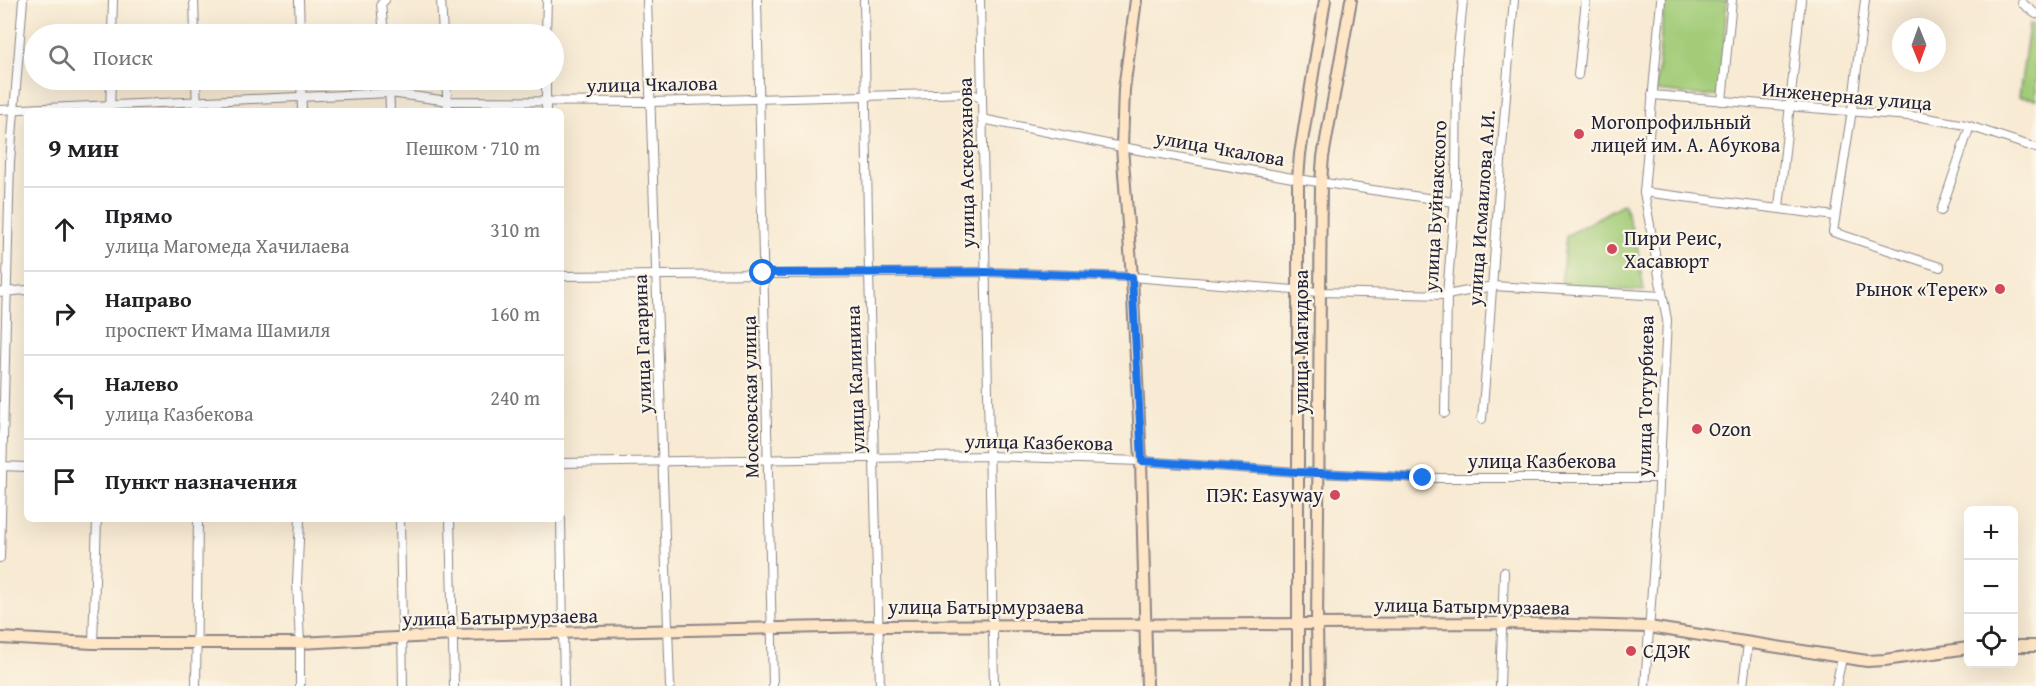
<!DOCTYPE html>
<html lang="ru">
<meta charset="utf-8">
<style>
:root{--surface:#fff;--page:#f6f6f6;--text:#202124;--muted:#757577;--line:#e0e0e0}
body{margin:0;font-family:"Gentium Book Plus",serif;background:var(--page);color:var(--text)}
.controls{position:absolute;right:18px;bottom:18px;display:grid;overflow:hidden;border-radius:9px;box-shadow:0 6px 24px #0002}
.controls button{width:54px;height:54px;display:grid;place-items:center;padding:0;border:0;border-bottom:2px solid var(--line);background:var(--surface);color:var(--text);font:30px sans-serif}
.compass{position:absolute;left:1892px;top:18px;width:54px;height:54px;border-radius:50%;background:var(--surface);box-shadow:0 6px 24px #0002;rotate:179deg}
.stop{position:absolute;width:18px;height:18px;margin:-14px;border:4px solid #1a73e8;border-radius:50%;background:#fff}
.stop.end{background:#1a73e8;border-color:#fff;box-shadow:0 2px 6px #0008}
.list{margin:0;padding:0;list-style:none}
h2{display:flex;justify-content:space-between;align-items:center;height:78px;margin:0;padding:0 24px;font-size:26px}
h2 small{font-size:20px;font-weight:400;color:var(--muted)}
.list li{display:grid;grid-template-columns:39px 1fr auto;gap:18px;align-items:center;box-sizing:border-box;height:84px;padding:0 24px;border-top:2px solid var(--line)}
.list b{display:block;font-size:22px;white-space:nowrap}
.list p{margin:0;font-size:20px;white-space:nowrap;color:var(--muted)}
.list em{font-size:20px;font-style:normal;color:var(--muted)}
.icon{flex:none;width:33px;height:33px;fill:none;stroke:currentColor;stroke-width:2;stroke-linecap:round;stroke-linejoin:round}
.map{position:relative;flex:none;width:2036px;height:686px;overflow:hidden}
.search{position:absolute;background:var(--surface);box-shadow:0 6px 24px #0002;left:24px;top:24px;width:540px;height:66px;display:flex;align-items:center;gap:15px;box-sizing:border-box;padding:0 21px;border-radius:33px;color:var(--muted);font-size:22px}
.panel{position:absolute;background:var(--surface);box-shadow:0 6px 24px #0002;left:24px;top:108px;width:540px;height:414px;border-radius:9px}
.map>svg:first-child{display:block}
.green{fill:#a2cc78;stroke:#62775a;stroke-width:1.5}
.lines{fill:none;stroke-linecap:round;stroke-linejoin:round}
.street-casing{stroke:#8d8687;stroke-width:10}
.secondary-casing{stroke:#8d8687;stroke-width:14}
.street{stroke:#fff;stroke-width:8}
.secondary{stroke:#fde5c5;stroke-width:10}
.route{stroke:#1a73e8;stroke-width:8}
.poi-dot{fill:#d1495b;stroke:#fcf5e5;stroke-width:2}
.labels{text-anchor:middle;stroke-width:4.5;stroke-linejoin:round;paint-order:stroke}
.street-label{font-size:20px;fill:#22223b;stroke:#fcf5e5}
.poi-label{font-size:20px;fill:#22223b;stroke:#fcf5e5;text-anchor:start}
</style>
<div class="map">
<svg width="2036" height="686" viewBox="0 0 2036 686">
<rect width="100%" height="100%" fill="#fcf5e5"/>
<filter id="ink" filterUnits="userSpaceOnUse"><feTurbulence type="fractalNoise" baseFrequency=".0167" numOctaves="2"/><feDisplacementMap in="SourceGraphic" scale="12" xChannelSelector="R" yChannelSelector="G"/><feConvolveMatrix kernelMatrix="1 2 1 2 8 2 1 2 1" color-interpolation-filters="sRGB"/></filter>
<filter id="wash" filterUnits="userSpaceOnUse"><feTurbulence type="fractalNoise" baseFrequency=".008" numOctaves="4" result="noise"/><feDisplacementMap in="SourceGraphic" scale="24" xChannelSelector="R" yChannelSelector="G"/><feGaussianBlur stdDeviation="1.35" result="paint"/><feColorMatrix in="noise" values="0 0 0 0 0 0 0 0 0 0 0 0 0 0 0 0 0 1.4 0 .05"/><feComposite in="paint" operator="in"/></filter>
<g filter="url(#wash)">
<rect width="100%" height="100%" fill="#f8ead3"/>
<g class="green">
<polygon points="1727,0 1720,97 1656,91 1664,3"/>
<polygon points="2029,25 2036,26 2036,99 2019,97"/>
<polygon points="1624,203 1637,246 1644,291 1561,286 1566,236"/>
</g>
</g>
<g filter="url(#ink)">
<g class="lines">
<g class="street-casing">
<g id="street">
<polyline points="194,0 195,34"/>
<polyline points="299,0 300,34"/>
<polyline points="441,0 443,34"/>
<polyline points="647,0 670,686"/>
<polyline points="757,0 773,686"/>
<polyline points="864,0 869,272 880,686"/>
<polyline points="980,0 994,686"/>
<polyline points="1865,0 1852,110 1833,232 1940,267"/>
<polyline points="2022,3 2036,14"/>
<polyline points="112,34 113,0"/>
<polyline points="384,34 381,4 385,0"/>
<polyline points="546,34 547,0"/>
<polyline points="1578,75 1586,0"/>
<polyline points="196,80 197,111"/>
<polyline points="301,80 302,111"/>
<polyline points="389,80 390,111"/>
<polyline points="446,80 448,111"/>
<polyline points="1652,95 1921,117 1966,125 2036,148"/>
<polyline points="1722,101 1732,0"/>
<polyline points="0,110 390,93 448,101 651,102 970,93 981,98"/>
<polyline points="110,111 111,80"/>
<polyline points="546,111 546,80"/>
<polyline points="982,119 1122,147 1298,179 1454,202"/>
<polyline points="1644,192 1835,216"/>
<polyline points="1779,208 1801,0"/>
<polyline points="1941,211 1970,126"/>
<polyline points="561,276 985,272 1132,277 1319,292 1447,295 1493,286 1662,296"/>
<polyline points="2,292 27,290"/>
<polyline points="1445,413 1447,295 1456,184 1457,59 1463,0"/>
<path d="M1482,419C1494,279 1501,139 1514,0"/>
<polyline points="561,463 990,456 1141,461 1297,472 1423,478 1659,478"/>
<polyline points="0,466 27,467"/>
<polyline points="400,519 403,686"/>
<polyline points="450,519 454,686"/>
<polyline points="561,519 564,686"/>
<polyline points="0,558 10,162 23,0"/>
<polyline points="93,643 97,519"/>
<polyline points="196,686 198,519"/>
<polyline points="300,686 300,643 297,583 300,519"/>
<polyline points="1500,686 1504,572"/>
<polyline points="1645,686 1658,506 1667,320 1644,192 1661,0"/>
<polyline points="1743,686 1748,643"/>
<polyline points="1836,686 1842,658"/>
</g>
</g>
<g class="secondary-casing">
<g id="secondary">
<polyline points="1136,0 1124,89 1122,147 1132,277 1141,461 1147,686"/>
<polyline points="0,638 93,643 300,643 453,635 878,626 1503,623 1649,627 1867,661 1885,660 1968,648"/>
<polyline points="2014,646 2036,646"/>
<polyline points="1298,686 1298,179 1300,154 1325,0"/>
<polyline points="1318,686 1317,623 1321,182 1323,157 1351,0"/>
</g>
</g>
<use href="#street" class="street"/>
<use href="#secondary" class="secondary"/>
</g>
</g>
<g class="lines" filter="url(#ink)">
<polyline class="route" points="763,273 985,272 1132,277 1142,461 1297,472 1423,478"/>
</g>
<g class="poi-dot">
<circle cx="1579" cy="134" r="6"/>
<circle cx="1612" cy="249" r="6"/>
<circle cx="2000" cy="289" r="6"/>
<circle cx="1697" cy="429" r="6"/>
<circle cx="1335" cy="495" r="6"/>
<circle cx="1631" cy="651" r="6"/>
</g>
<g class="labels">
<g class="street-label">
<text transform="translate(652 84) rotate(-1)" y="7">улица Чкалова</text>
<text transform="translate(1847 96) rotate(5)" y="7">Инженерная улица</text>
<text transform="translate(1220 148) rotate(10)" y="7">улица Чкалова</text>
<text transform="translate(966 163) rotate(-91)" y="7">улица Аскерханова</text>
<text transform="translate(1435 206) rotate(-87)" y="7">улица Буйнакского</text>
<text transform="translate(1481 208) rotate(-86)" y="7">улица Исмаилова А.И.</text>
<text transform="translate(1301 342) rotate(-90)" y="7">улица Магидова</text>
<text transform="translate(642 344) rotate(-92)" y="7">улица Гагарина</text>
<text transform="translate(855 379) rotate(-92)" y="7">улица Калинина</text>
<text transform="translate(1645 396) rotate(-89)" y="7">улица Тотурбиева</text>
<text transform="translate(750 397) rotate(-91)" y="7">Московская улица</text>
<text transform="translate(1039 442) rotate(1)" y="7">улица Казбекова</text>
<text x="1542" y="468">улица Казбекова</text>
<text transform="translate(1472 606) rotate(1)" y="7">улица Батырмурзаева</text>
<text x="986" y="614">улица Батырмурзаева</text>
<text transform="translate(500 617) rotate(-1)" y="7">улица Батырмурзаева</text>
</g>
<g class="poi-label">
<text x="1591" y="129">Могопрофильный<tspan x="1591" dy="23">лицей им. А. Абукова</tspan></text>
<text x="1624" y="245">Пири Реис,<tspan x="1624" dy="23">Хасавюрт</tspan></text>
<text x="1988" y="296" text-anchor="end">Рынок «Терек»</text>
<text x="1709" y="436">Ozon</text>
<text x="1323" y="502" text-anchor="end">ПЭК: Easyway</text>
<text x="1643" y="658">СДЭК</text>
</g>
</g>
</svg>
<div class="controls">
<button>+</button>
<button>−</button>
<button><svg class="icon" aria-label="locate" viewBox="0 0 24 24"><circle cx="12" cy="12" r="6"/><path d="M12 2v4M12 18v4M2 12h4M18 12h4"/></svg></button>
</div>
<svg class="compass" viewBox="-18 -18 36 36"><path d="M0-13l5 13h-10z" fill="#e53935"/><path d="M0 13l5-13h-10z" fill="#757577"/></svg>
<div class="stop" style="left:763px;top:273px"></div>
<div class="stop end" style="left:1423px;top:478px"></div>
<div class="search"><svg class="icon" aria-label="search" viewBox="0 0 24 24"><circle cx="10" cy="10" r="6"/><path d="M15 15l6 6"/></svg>Поиск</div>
<section class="panel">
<h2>9 мин<small>Пешком · 710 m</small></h2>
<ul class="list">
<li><svg class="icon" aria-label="ahead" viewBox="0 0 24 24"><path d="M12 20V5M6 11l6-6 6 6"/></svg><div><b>Прямо</b><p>улица Магомеда Хачилаева</p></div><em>310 m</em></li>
<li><svg class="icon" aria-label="right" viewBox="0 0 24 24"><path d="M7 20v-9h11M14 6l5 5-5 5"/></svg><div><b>Направо</b><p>проспект Имама Шамиля</p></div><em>160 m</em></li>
<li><svg class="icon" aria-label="left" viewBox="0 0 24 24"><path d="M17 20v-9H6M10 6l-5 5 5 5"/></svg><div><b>Налево</b><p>улица Казбекова</p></div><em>240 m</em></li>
<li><svg class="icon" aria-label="arrive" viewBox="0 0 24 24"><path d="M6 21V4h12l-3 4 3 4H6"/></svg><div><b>Пункт назначения</b></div></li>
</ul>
</section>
</div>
